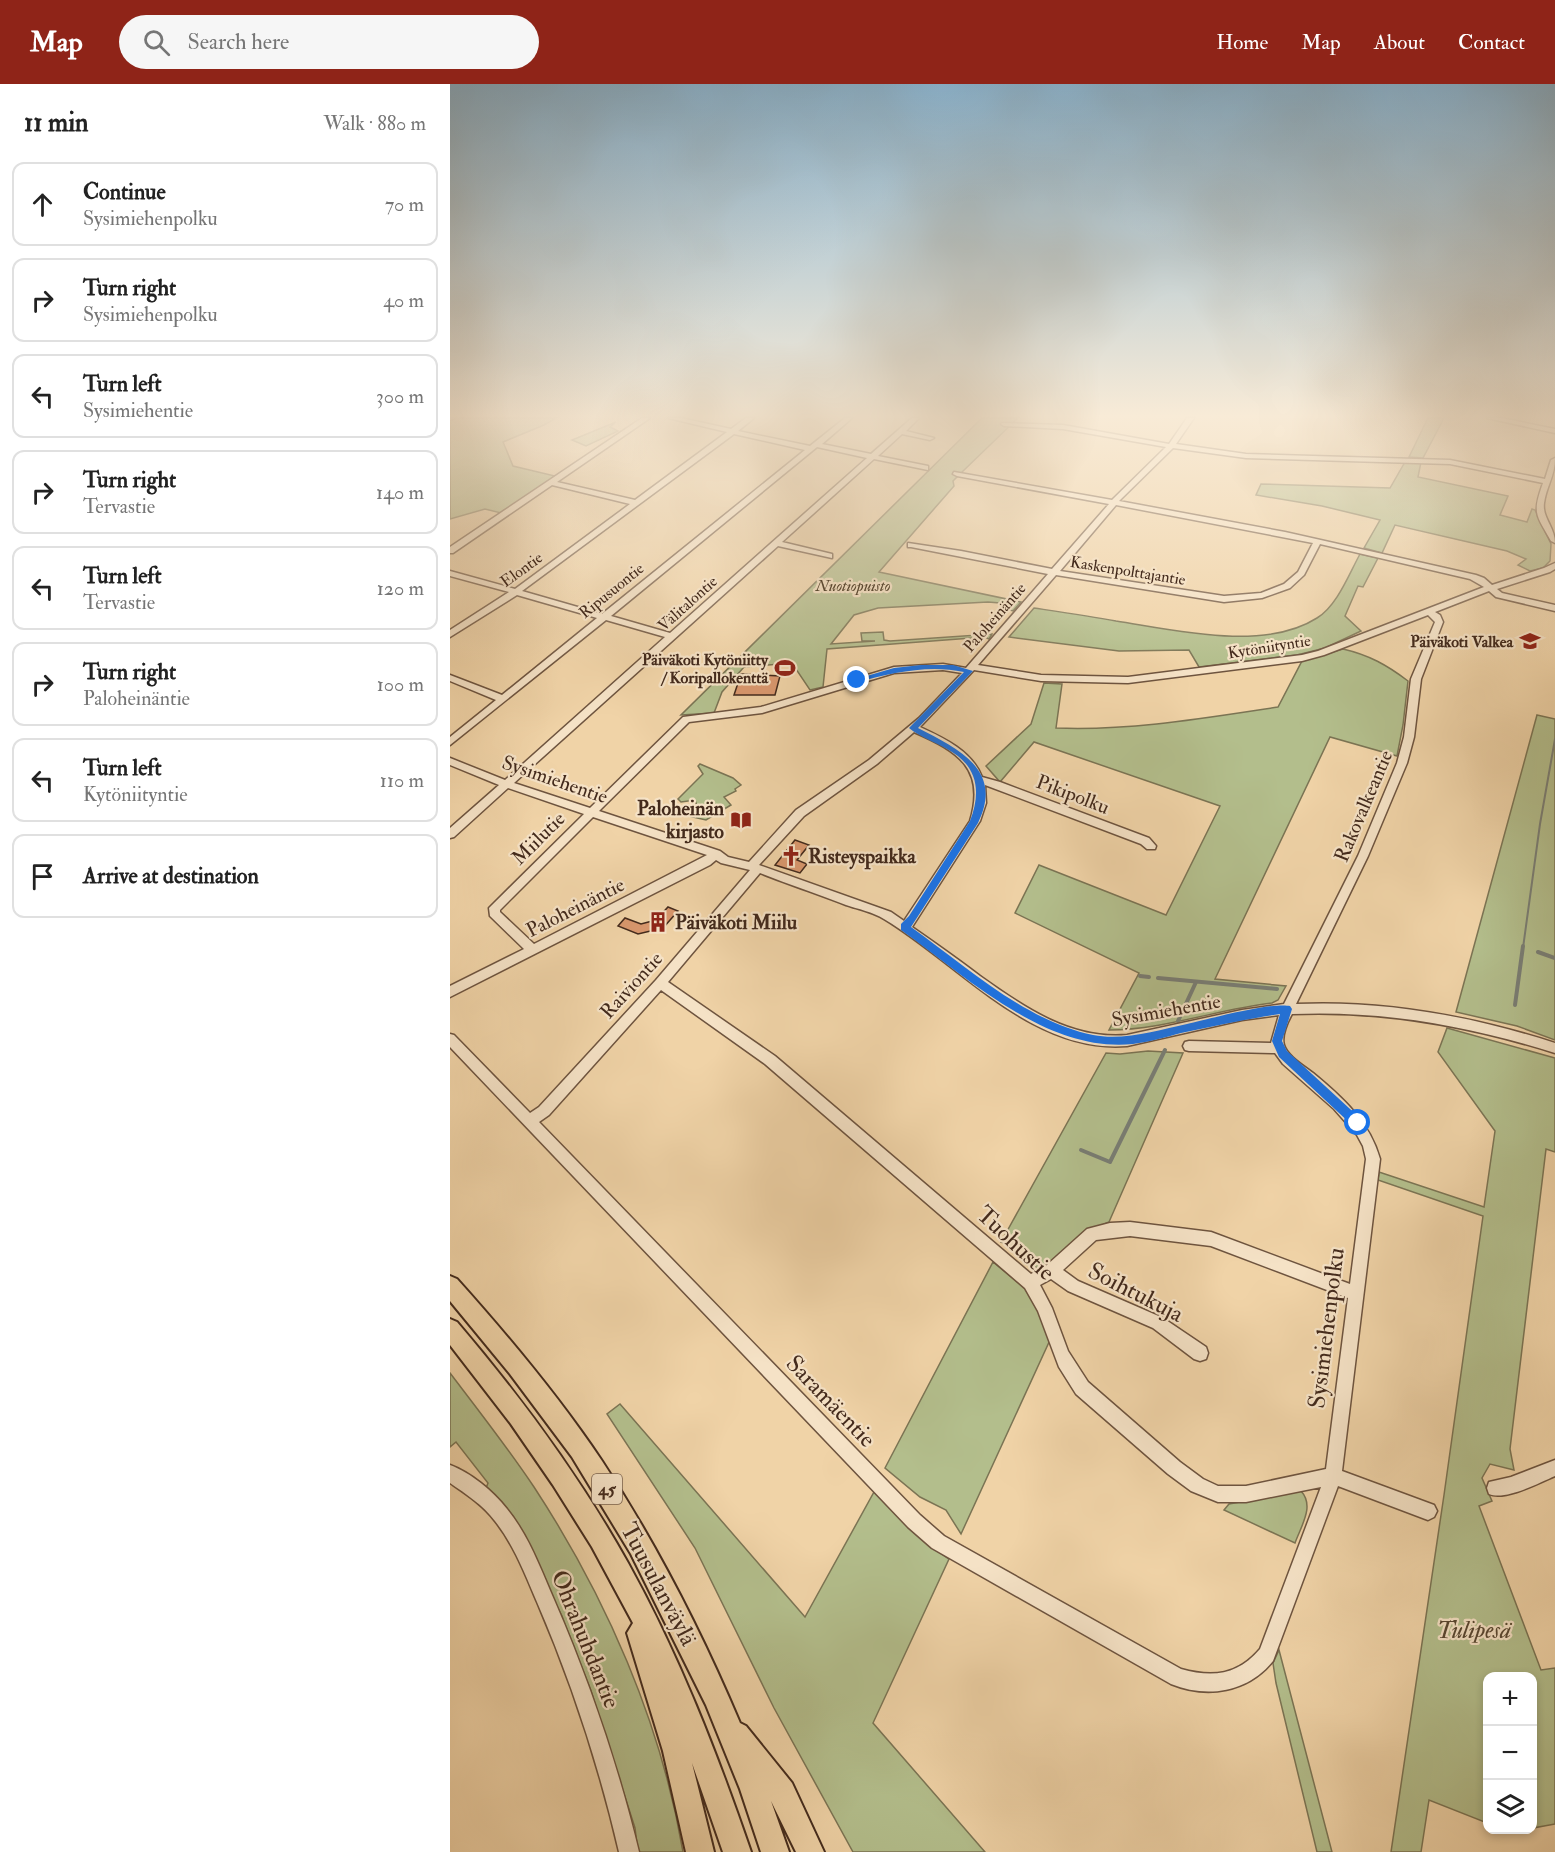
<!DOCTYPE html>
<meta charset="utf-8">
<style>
:root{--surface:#fff;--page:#f6f6f6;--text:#222;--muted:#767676;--line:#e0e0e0;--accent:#8f2418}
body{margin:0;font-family:"IM FELL Double Pica",serif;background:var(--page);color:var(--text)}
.controls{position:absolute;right:18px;bottom:18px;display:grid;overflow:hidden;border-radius:12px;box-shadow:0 3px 9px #0003}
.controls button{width:54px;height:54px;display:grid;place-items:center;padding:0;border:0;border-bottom:2px solid var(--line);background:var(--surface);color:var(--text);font:30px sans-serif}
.stop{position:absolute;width:18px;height:18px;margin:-14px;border:4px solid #1a73e8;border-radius:50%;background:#fff}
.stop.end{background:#1a73e8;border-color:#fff;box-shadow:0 2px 6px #0008}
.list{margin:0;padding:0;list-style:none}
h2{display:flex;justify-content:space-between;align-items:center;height:78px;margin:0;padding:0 24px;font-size:26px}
h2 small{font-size:20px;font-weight:400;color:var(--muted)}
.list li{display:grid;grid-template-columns:39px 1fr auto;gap:18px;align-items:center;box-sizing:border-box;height:84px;margin:0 12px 12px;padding:0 12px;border:2px solid var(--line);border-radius:12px}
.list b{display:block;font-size:22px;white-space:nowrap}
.list p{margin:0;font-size:20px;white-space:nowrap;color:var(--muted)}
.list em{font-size:20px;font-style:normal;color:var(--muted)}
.icon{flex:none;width:33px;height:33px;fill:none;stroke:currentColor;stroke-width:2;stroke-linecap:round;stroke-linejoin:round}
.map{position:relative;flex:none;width:1105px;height:1768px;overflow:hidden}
header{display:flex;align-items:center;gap:36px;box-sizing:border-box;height:84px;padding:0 30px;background:var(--accent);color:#fff}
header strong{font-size:28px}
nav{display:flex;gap:33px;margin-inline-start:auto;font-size:21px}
.search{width:420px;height:54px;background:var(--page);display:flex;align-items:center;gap:15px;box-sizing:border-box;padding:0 21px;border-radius:33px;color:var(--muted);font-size:22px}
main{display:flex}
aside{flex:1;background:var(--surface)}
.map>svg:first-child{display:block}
.green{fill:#b3be8c;stroke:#7b7454;stroke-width:1.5}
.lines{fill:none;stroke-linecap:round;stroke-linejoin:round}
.stream-far1{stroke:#797e75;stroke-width:2}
.stream{stroke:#797e75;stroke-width:4}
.building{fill:#da986e;stroke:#432a1c;stroke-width:1.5}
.minor-casing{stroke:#6e543f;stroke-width:3}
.highway-casing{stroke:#432a1c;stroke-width:4}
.minor{fill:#f5e2c6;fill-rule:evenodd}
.highway{fill:#f0d3a7;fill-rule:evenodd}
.route{fill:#1a73e8}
.labels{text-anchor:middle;stroke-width:4.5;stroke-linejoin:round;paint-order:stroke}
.far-street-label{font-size:16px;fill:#432a1c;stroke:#f5e2c6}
.far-park-label{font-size:16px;font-style:italic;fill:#594832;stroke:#f5e2c6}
.far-poi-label{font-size:16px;font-weight:bold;fill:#432a1c;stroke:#f5e2c6;text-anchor:end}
.shield{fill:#f5e2c6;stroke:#78614f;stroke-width:1.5}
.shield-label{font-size:18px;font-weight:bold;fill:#432a1c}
.street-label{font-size:20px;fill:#432a1c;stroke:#f5e2c6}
.poi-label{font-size:20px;font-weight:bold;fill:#432a1c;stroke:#f5e2c6;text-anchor:start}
.near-street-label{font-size:24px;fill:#432a1c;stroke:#f5e2c6}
.near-park-label{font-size:24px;font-style:italic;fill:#594832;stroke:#f5e2c6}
</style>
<header>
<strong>Map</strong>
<div class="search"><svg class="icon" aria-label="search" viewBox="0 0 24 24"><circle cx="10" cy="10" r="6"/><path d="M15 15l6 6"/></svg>Search here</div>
<nav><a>Home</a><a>Map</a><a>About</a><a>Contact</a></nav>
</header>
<main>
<aside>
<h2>11 min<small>Walk · 880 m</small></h2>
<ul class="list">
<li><svg class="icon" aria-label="ahead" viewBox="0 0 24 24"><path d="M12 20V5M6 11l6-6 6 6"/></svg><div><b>Continue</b><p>Sysimiehenpolku</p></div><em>70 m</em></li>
<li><svg class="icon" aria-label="right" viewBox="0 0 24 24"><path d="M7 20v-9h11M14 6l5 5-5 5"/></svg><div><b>Turn right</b><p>Sysimiehenpolku</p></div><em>40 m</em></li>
<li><svg class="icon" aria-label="left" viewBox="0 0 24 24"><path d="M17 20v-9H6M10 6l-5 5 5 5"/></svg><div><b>Turn left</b><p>Sysimiehentie</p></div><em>300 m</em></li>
<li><svg class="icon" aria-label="right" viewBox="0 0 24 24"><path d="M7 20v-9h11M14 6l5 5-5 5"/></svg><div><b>Turn right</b><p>Tervastie</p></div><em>140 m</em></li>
<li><svg class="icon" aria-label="left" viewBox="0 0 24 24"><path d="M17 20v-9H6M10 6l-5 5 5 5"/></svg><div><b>Turn left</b><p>Tervastie</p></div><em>120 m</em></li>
<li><svg class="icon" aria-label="right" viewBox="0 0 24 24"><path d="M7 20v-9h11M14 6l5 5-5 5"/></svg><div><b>Turn right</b><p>Paloheinäntie</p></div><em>100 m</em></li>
<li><svg class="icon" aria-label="left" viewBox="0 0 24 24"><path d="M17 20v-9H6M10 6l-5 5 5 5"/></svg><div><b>Turn left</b><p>Kytöniityntie</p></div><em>110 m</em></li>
<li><svg class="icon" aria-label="arrive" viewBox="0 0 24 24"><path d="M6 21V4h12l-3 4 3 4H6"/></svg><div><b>Arrive at destination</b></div></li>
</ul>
</aside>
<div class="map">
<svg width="1105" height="1768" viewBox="0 0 1105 1768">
<rect width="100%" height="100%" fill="#f0d3a7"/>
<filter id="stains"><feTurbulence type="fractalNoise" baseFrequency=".00333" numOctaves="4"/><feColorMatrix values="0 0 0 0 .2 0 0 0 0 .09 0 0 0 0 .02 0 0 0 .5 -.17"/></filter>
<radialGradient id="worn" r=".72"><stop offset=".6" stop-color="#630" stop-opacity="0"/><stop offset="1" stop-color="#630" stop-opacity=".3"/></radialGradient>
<g class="green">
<polygon points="6,334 106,334 94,341 53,358 63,382 105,392 51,429 35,425 0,435 0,337"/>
<polygon points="532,334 568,334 511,389 503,397 504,402 429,488 571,518 563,527 554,524 550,519 538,518 428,524 404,531 381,560 425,557 412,557 411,549 433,548 434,556 440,557 542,550 539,555 535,553 377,565 373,603 360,606 342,579 294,583 272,608 264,629 231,631"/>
<polygon points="978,334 994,334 973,374 959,373"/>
<polygon points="166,338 160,343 168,347 136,362 122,356"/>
<polygon points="955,378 971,378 968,393 1058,412 1050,431 1077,438 1082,425 1085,426 1101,460 1100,477 1093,484 1080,487 1068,481 1076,475 1057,467 945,441 932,469 914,464 930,436 872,422 806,411 811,400 940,404"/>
<path d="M910,470L928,474L913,503L908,502L895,532L911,547L875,564L847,571L749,583L739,566L669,567L559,553L584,524C611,528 639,532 666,537C724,546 814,568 867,534C887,522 899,490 910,470Z"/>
<path d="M893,565C919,571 937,581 958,597L953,641L947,672L880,653L765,895L836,902L828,916L822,919C768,925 714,946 659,946L689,889L565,829L589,781L716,831L770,722L584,658L550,698L536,682L581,640L594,599L612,600L606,644C680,647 755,634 828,623L852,577Z"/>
<polygon points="1087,631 1105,635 1105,956 1067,942 1006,928"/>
<polygon points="250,680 283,694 291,701 285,705 286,707 274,713 281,721 256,736 238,732 248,725 245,716 231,718 228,715 253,690 248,682"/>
<polygon points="997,944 1105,974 1105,1068 1096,1065 1060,1365 1064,1386 1040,1380 1032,1394 1042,1417 1029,1422 1091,1586 1105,1584 1105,1740 1083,1744 1082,1592 1038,1592 1037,1739 979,1716 971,1768 941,1768 994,1411 1033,1132 928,1096 929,1088 1034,1123 1045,1047 988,968"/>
<polygon points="698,967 733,969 659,1138 643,1145 592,1184 582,1183 577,1173 577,1165 568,1160 561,1162 551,1158 656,969 670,970"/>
<polygon points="543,1178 582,1210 600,1256 511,1450 496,1426 470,1413 435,1384"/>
<path d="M0,1289C29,1327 58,1364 84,1403C156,1513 211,1638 233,1768H188L185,1744L141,1607L112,1532L68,1444L36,1404L38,1399L6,1358L0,1363Z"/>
<path d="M170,1320L355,1533L424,1408C448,1432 470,1456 499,1475L423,1639L535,1768H403L324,1624L245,1464L157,1330Z"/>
<path d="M851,1407C865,1422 851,1442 845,1459L774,1426L779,1420Z"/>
<polygon points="829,1566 882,1768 867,1768 826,1599 823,1579"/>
</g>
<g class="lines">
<polyline class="stream-far1" points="1073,864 1090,740 1105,655"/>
<g class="stream">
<polyline points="1088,868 1105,874"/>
<polyline points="690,892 699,893"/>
<polyline points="708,894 827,905"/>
<polyline points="1065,921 1073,862"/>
<polyline points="728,937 746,898"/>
<polyline points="631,1066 660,1078 715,966"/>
</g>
</g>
<g class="building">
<polygon points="291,590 330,592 325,611 284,611"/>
<polygon points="345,756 359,761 347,776 357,780 350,789 325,781"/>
<polygon points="218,823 228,827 213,844 188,850 168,842 175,834 191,840 206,836"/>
</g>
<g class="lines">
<g class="minor-casing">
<g id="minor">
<path d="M192,334H200L107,398L185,416L277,348L218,334H231L281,345L296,334H304L288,347L360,362L395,334H402L372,360L421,370L462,334H469L456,347L484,354L480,356L452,350L428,372L478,382V386L424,375L332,458L382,470V474L328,462L64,699L140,724L233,633L311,623L444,583L493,580L516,584L598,490L461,463H458V459L511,467L602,485L659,420L507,392L503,390L504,388L662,416L716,363L613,345L554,342L551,340L552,339L613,341L719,360L737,334H744L726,360L796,370L1000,376L1095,395L1101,376L1105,374C1105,392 1096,403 1094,419C1092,434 1105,443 1105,459L1101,457C1086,430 1082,430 1093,399L1000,380L796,374L723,364L669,417L835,448L1026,491L1034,494L1042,501L1094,484L1105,479V485L1100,488L1047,505L1052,509L1105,521V527L1046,513L1039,507L985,528L990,531L993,538L971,595L964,653L957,679L918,772L846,920C935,916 1021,932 1105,959V969C1019,942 933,926 842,930C838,937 831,952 834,961C837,972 854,982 863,989C892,1013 920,1038 930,1075L892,1387L984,1421L987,1427L984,1433L978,1436L888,1402L823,1577C798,1608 758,1615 721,1600L482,1464L458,1443L0,963V950L4,951L80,1029L89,1023L206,896L300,786L271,779L266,776L260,781L0,913V902L74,865L40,832L39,824L134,730L58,704L4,753L0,754V744L49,701L0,681V674L55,696L215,553L156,536L0,661V653L46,616L0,597V591L52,611L147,534L67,511L0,553V546L59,508L0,492V487L65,505L180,420L102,401L3,469H0V463ZM284,350L355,366L152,530L72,507ZM367,363L417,374L220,549L161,532ZM666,421L863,459L848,488L834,500L811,509L774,512L610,487ZM870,460L1020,495L1034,503L868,567L852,571L678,593L591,591L528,581L606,491L774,518L812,514L840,504L854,491ZM978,531L985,538L961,595L954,653L947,679L908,772L834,920L792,926L677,951C620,956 574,923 530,892C508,875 485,859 462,843L530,737L536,719L535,701L691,760L697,765H705L706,762L699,754L550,698L532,693C522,667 494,654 470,643L524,586L591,597L678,599L852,577L874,571ZM493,586L512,589L469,634L419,676L346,726L299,778L278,773L270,767L149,727L239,638L312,629L444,589ZM464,648C508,667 536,685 520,737L454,837L441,828L309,781L354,732L427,680ZM143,733L257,771L84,860L50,828V826ZM310,789C338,800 367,810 396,821C408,825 423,828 434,835C509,880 582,970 677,962L792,936L829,931L821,959L739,957L735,958L733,962L735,966L739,967L825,969L833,980L884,1025L907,1051L913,1062L916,1075L900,1200L761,1148L680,1138L660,1139L637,1145L597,1181L581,1190L325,972L218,898ZM211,906L315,980L575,1204L588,1227L609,1283L626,1310L718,1390L741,1407L768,1418H796L871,1403L810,1565C788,1591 763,1594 731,1585L494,1452L470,1431L89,1038L99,1031ZM680,1152L761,1162L898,1214L876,1385L796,1402H768L753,1395L730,1378L638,1298L618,1267L602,1224L590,1201L601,1195L618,1207L703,1244L744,1275L750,1277L756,1275L758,1269L756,1263L713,1234L628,1197L613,1186L646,1156Z"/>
<polygon points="1037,334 1051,334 1105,345 1105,349"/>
<path d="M1105,1376V1392C1089,1399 1055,1417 1039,1410L1037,1404L1039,1398L1061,1393Z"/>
<path d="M0,1381C21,1389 43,1407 57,1425C79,1452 91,1486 105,1518C140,1599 168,1682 189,1768H169C149,1682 122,1599 87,1518C75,1490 64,1461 45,1437C33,1421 16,1410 0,1399Z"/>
</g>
</g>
<g class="highway-casing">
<g id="highway">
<path d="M0,1192L7,1195C59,1253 109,1313 152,1377C206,1459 252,1549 290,1639L296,1642L342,1699L374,1768H346L321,1717L339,1768H311L290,1705L256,1621L181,1470L122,1373L60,1290L0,1217Z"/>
<path d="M0,1235L7,1238C71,1313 130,1393 178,1479C229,1571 267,1669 301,1768H273L242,1679L264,1768H236L213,1667L177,1549L183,1539L142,1463L103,1401L61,1340L0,1261Z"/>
</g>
</g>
<use href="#minor" class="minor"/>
<use href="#highway" class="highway"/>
</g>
<linearGradient id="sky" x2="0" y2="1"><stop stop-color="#8ab5d2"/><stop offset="0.57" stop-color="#f8ebd7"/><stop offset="1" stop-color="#f8ebd7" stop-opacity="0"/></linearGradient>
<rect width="1105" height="582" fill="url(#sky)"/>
<path class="route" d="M471,581H503L523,587L468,644C509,665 554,686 528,739L461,843C516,882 575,937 643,951C674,957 708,946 737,940C759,935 822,918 840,922L842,925L832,957L837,967L912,1036V1043H904L829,973L822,957L830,930C797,935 764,942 731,949C716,953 699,958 683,960C596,969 517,893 451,846V840L459,832L520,737C532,706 527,681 497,665C485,658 470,653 459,644L514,588C478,580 442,589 407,598L403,596L444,584Z"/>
<defs>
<g id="school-bare" transform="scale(1.62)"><path d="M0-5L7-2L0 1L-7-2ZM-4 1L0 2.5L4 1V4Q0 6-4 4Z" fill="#8f2418" stroke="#f5e2c6" stroke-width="2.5" paint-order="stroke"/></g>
<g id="stadium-bare" transform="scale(1.62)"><path d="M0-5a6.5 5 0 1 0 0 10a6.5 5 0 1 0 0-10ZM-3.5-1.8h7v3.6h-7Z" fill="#8f2418" stroke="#f5e2c6" stroke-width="2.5" paint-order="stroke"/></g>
<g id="library-bare" transform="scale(1.62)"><path d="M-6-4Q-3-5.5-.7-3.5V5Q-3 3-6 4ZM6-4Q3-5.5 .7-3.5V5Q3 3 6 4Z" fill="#8f2418" stroke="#f5e2c6" stroke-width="2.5" paint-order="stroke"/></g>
<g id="church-bare" transform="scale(1.62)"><path d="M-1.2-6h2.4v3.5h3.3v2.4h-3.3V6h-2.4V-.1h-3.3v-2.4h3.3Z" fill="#8f2418" stroke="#f5e2c6" stroke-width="2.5" paint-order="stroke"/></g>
<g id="building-bare" transform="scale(1.62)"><path d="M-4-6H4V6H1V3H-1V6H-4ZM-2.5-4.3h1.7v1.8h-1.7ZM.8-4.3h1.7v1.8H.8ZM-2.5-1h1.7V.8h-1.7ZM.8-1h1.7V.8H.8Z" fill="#8f2418" stroke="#f5e2c6" stroke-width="2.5" paint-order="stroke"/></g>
</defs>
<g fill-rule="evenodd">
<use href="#school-bare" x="1080" y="557"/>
<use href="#stadium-bare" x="335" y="584"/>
<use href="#library-bare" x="291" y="736"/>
<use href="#church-bare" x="341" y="772"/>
<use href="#building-bare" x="208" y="838"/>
</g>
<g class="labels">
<g class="far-street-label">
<text transform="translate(71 485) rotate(-36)" y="6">Elontie</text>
<text transform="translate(678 486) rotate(9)" y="6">Kaskenpolttajantie</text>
<text transform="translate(161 506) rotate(-39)" y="6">Ripusuontie</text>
<text transform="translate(237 519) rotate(-42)" y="6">Välitalontie</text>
<text transform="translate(544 533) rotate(-49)" y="6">Paloheinäntie</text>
<text transform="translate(819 562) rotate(-9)" y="6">Kytöniityntie</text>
</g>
<g class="far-park-label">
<text x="403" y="507">Nuotiopuisto</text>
</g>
<g class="far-poi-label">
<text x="1063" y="563">Päiväkoti Valkea</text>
<text x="318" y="581">Päiväkoti Kytöniitty<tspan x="318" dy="18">/ Koripallokenttä</tspan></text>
</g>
<rect class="shield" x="142" y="1390" width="30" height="30" rx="4.5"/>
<g class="shield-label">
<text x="157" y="1411">45</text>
</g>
<g class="street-label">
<text transform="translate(105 695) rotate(19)" y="7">Sysimiehentie</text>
<text transform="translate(623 710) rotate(21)" y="7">Pikipolku</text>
<text transform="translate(913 722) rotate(-67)" y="7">Rakovalkeantie</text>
<text transform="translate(88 754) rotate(-45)" y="7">Miilutie</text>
<text transform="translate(125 823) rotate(-27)" y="7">Paloheinäntie</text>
<text transform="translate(181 901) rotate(-48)" y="7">Raiviontie</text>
<text transform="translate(716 926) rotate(-10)" y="7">Sysimiehentie</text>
</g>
<g class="poi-label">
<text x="274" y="731" text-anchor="end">Paloheinän<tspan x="274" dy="23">kirjasto</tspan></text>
<text x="358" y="779">Risteyspaikka</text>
<text x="225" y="845">Päiväkoti Miilu</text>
</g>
<g class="near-street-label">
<text transform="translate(566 1159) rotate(43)" y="8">Tuohustie</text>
<text transform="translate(686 1208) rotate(27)" y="8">Soihtukuja</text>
<text transform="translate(876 1244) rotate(-83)" y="8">Sysimiehenpolku</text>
<text transform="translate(381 1317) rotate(46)" y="8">Saramäentie</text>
<text transform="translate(209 1500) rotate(62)" y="8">Tuusulanväylä</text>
<text transform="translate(136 1555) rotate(68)" y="8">Ohrahuhdantie</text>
</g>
<g class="near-park-label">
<text x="1024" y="1554">Tulipesä</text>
</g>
</g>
<rect width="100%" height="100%" filter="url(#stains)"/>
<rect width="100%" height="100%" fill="url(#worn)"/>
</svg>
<div class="controls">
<button>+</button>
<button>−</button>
<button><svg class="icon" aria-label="layers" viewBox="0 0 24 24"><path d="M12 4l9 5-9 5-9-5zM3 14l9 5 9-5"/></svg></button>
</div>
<div class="stop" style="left:908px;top:1039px"></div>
<div class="stop end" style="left:407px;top:596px"></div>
</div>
</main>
